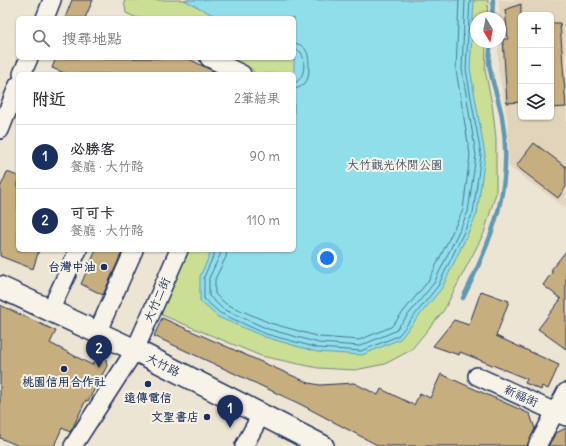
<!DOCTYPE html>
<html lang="zh-TW">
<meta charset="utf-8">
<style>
:root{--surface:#fff;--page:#f7f7f7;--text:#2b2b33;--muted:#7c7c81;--line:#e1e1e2;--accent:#1b2f5e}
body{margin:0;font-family:Delius,"LXGW WenKai TC",sans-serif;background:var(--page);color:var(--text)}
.controls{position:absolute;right:12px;top:12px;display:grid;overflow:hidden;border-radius:6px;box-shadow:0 1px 3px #0004}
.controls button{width:36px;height:36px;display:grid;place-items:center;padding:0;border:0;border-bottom:1px solid var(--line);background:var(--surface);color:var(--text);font:20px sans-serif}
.compass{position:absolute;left:470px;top:12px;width:36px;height:36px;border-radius:50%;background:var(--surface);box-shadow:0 1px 3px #0004;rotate:170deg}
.you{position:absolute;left:327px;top:258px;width:14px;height:14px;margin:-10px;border:3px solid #fff;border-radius:50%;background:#1a73e8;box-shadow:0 0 0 6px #1a73e833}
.badge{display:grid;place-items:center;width:26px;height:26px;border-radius:50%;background:var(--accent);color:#fff;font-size:13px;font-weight:700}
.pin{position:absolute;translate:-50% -33px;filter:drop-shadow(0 1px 2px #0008)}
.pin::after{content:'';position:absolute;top:21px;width:14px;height:12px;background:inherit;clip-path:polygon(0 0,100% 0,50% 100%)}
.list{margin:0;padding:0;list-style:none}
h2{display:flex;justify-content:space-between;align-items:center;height:52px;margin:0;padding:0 16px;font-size:17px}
h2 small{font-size:13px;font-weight:400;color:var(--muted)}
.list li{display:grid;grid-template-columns:26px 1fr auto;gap:12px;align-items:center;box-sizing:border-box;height:64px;padding:0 16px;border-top:1px solid var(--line)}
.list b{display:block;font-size:15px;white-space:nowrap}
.list p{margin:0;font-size:13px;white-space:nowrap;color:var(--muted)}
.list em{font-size:13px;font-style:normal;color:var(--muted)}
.icon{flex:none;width:22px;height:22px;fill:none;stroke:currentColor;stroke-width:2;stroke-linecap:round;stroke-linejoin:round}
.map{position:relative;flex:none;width:566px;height:446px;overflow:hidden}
.search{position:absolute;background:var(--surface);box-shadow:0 1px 3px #0004;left:16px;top:16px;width:280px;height:44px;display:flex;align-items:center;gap:10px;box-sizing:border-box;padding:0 14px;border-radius:6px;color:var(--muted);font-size:15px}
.panel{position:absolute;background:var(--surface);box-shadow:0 1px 3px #0004;left:16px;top:72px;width:280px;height:180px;border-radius:6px}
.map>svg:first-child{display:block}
.built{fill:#e2d4ba;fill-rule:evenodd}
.green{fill:#cadf94;stroke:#728779}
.water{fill:#8fdfeb;stroke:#6199b3}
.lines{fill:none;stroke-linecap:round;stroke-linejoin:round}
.shore{stroke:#497596;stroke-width:1}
.stream{stroke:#6199b3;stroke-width:4.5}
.building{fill:#c7ae7e;stroke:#1b2f5e}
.minor-casing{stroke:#1b2f5e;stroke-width:20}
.major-casing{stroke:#1b2f5e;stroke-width:24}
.minor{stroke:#f7f3e8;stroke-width:17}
.major{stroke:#f7f3e8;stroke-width:21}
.poi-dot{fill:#1b2f5e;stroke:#f7f3e8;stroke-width:1.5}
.labels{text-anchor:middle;stroke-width:4;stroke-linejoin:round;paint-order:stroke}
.park-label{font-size:12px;fill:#3e5269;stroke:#f7f3e8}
.poi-label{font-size:12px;font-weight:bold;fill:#1b2f5e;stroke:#f7f3e8;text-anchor:end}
.street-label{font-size:12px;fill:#1b2f5e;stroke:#f7f3e8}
</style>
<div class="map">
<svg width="566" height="446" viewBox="0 0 566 446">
<rect width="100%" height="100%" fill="#ede5d3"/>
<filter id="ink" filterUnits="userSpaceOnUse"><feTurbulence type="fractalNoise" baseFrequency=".025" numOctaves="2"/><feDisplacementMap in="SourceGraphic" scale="8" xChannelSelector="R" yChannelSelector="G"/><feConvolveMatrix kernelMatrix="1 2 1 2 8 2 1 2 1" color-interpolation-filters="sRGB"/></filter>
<g filter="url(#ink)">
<path class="built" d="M499,0H566V208L509,167L508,123L498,68V42H500ZM521,15H551V117H521Z"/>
<polygon class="green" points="124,0 488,0 487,18 476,18 476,42 486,42 485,70 492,104 496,138 496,193 484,233 444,310 411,350 385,364 355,370 318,368 261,356 150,310 175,250 294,250 294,74 255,74 252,69 227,58 294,58 294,18 137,18 126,13"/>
<polygon class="water" points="184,0 474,0 470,68 485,155 477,214 442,288 400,339 362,355 317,352 265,337 218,317 200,301 200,276 212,250 294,250 294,18 219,18"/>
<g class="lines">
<g class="shore">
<path d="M294,43C308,45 309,56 309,68C309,79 306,87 294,89"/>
<path d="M294,49L301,52C306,61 305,80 294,83"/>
<polyline points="216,250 204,277 204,299 220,313 266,334 318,348 361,351 398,336 438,286 473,213 481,155 466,69 470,0"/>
<polyline points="221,250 220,255 209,278 209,296 223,309 268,329 319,343 360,346 395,331 434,283 468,212 476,155 462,69 465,0"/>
<polyline points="227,250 226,257 215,279 215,294 226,304 270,323 320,337 359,340 391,327 429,280 463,210 470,155 456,70 459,0"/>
</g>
<g class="stream">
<polyline points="492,18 493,0"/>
<path d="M463,298C493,238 514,185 502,117C499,99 491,81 489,63C489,56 490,49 491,42"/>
</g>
</g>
<g class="building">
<polygon points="72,0 93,0 85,18 65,18"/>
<polygon points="521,4 521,102 507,103 503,39 508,39 505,10"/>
<polygon points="551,23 560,23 566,107 551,108"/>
<polygon points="56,58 187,58 219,74 67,74 52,68"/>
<polygon points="534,143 566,167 566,187 558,198 516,166"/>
<polygon points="7,172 18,176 18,250 39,250 33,269 0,256 0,188"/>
<polygon points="96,250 123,250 103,295 81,284"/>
<polygon points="566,251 566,349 538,329 561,299 543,285 553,271 551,270"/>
<polygon points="481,291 509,301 496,336 559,365 548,389 542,386 541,390 525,383 527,379 460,352 459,355 433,346 454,320 469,325"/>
<polygon points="0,305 56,331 50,343 92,365 98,354 106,359 107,366 88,401 86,400 72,429 70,432 62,428 54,446 19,446 0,438"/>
<polygon points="162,318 309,383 320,385 354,383 378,395 381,389 414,405 420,393 430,398 441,374 530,414 535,429 527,446 379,446 300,404 154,336"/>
<polygon points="566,428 566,446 548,446 556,433"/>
</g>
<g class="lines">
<g class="minor-casing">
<g id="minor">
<polyline points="45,18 52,0"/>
<polyline points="209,58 242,74"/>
<polyline points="22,74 29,58"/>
<polyline points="0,130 18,85"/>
<polyline points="50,311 78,250"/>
<polyline points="97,333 134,250"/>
<polyline points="477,376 566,417"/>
<polyline points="73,446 135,350 179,250"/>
<polyline points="244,446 261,415"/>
<polyline points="537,446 566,392"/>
</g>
</g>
<g class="major-casing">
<polyline id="major" points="0,287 135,350 323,446"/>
</g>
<use href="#minor" class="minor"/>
<use href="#major" class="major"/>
</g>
</g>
<g class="poi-dot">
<circle cx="104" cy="267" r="4"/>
<circle cx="64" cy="369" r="4"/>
<circle cx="148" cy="384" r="4"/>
<circle cx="207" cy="417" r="4"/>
</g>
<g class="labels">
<g class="park-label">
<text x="395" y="169">大竹觀光休閒公園</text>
</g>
<g class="poi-label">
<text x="96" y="271">台灣中油</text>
<text x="64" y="386" text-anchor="middle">桃園信用合作社</text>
<text x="148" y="402" text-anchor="middle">遠傳電信</text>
<text x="199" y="421">文聖書店</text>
</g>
<g class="street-label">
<text transform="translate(157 300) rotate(-66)" y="4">大竹二街</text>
<text transform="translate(163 365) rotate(27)" y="4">大竹路</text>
<text transform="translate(521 396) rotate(24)" y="4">新福街</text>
</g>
</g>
</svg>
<div class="controls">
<button>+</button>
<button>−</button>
<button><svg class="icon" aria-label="layers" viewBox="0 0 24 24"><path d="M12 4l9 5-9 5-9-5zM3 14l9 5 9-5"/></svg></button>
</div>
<svg class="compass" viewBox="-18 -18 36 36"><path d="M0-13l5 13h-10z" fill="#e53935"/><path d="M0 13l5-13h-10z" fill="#7c7c81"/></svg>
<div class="you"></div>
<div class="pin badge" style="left:230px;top:428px">1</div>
<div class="pin badge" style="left:99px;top:368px">2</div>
<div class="search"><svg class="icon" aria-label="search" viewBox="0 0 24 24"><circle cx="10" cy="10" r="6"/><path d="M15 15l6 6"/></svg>搜尋地點</div>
<section class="panel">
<h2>附近<small>2筆結果</small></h2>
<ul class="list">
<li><span class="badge">1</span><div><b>必勝客</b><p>餐廳 · 大竹路</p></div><em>90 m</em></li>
<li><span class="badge">2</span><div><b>可可卡</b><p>餐廳 · 大竹路</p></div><em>110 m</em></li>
</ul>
</section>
</div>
